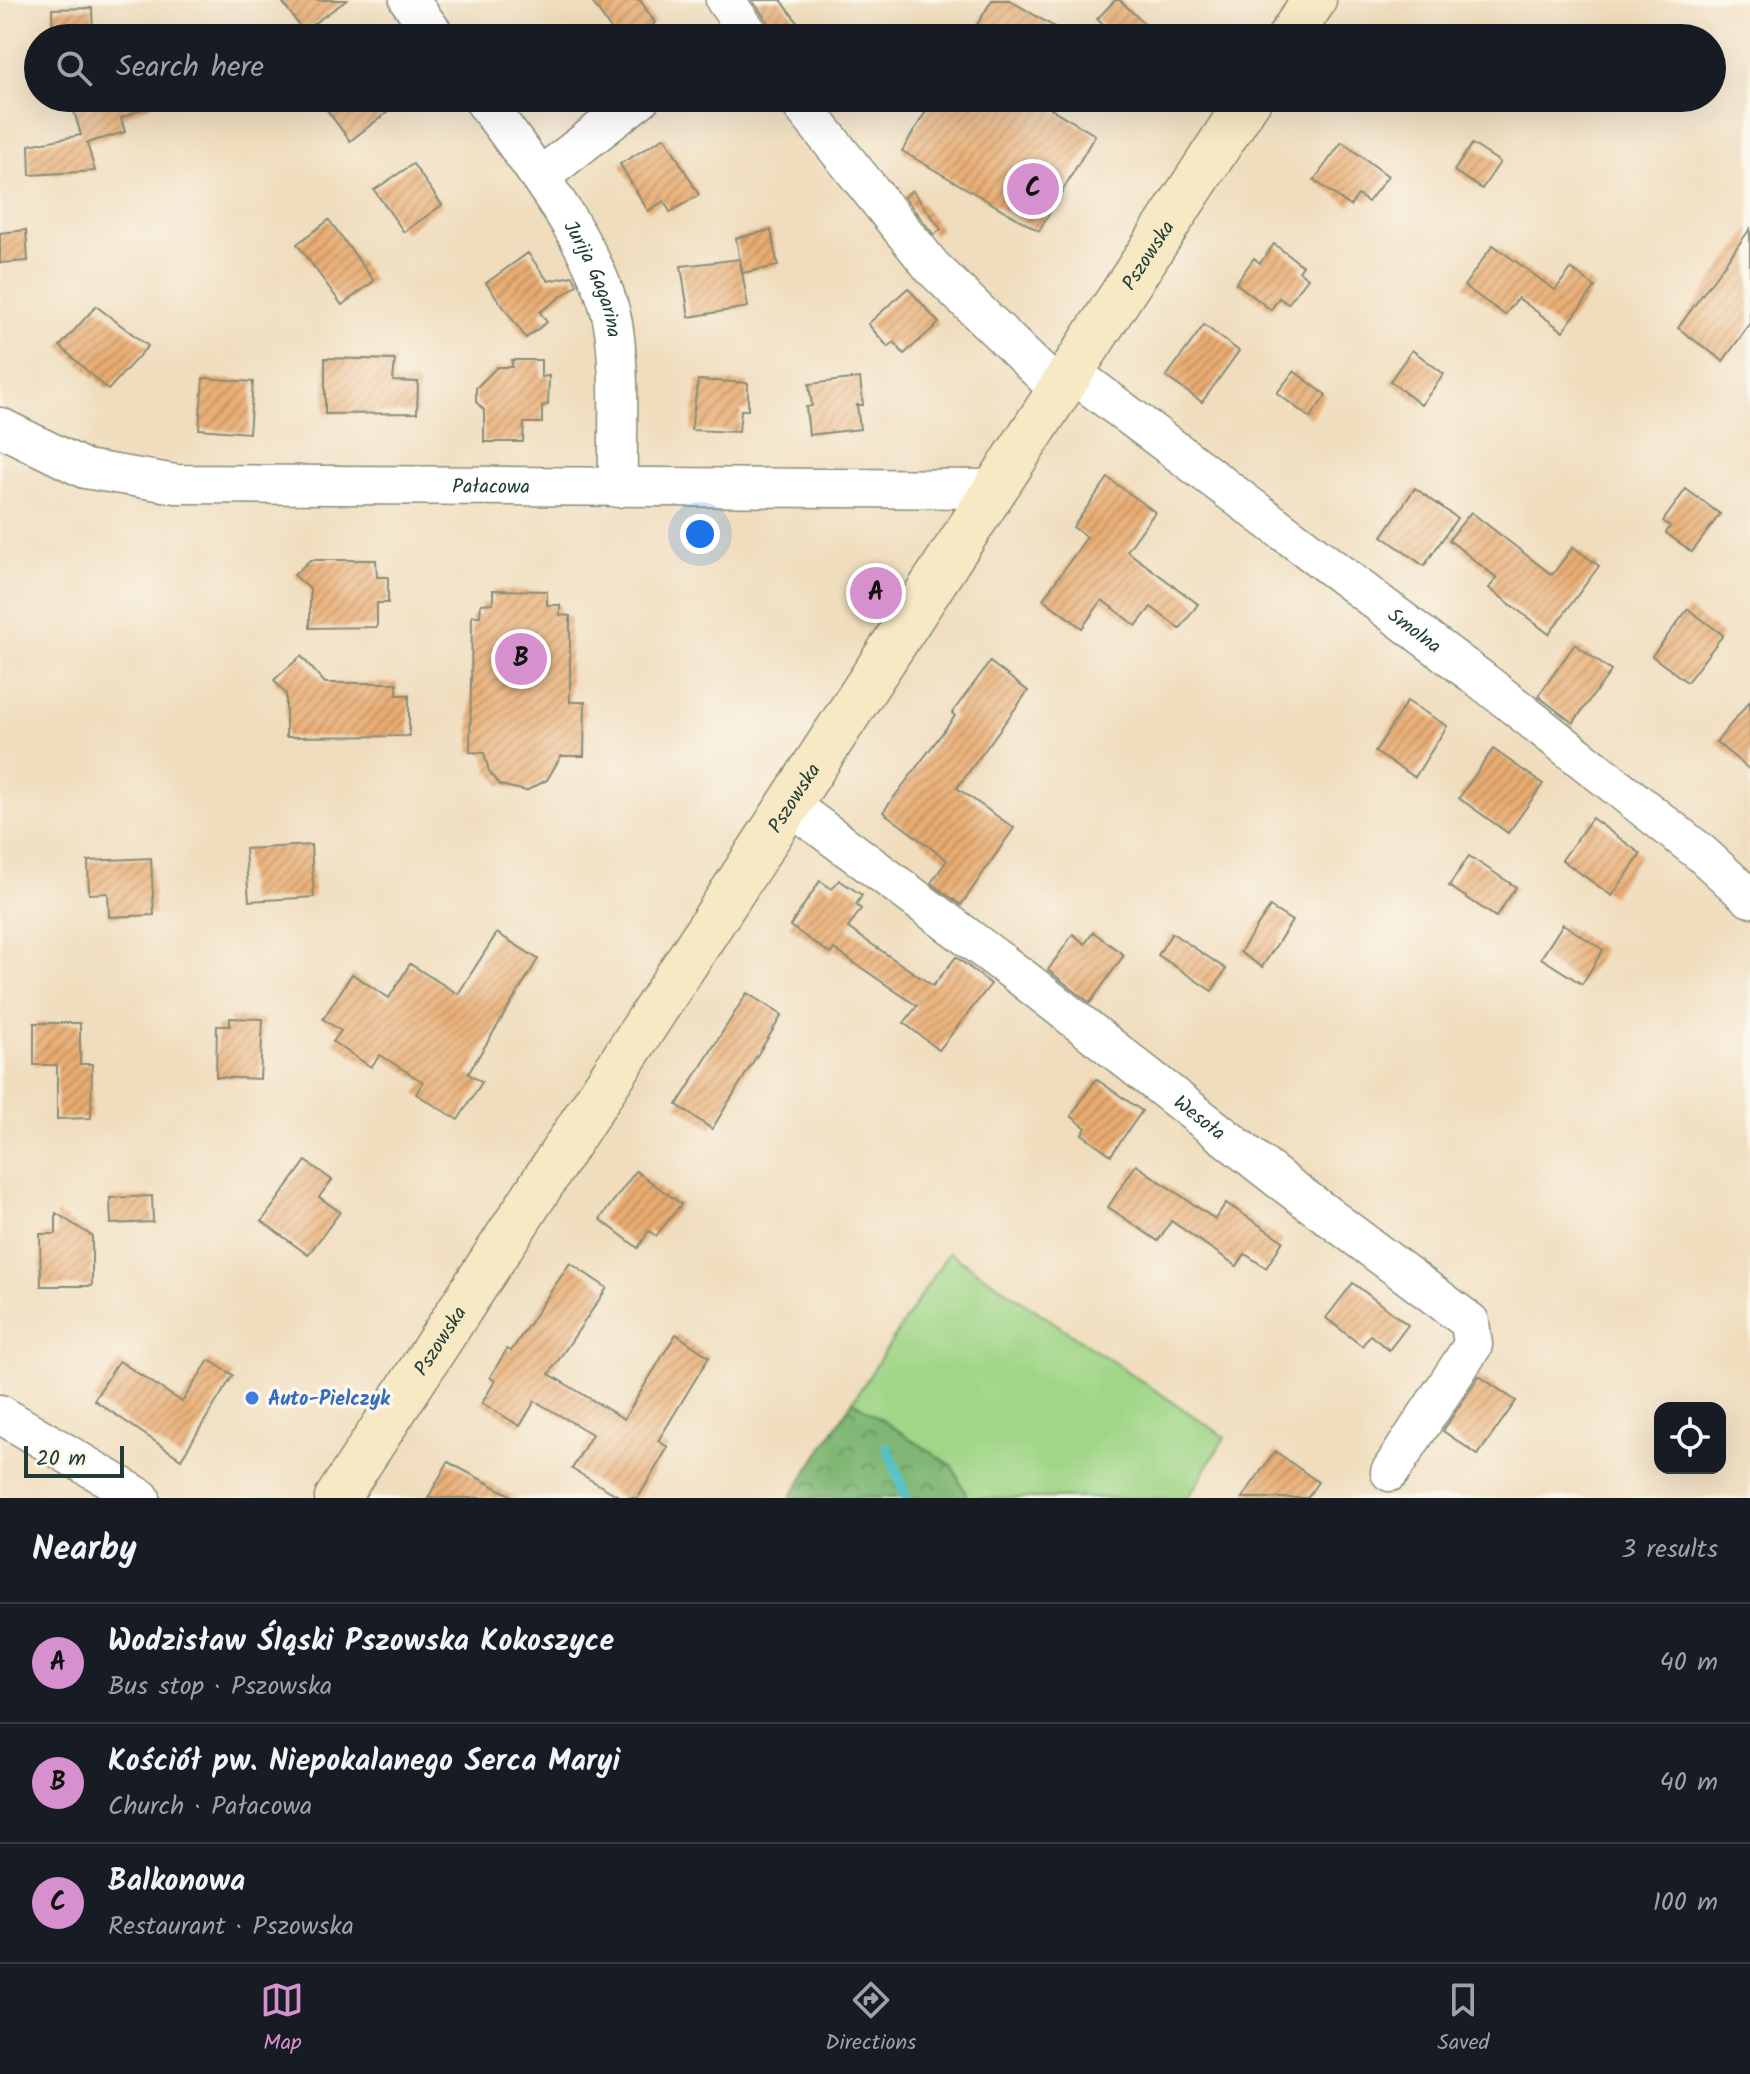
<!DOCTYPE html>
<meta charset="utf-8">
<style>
:root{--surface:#171b24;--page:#20242c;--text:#f1f3f6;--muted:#9ea1a6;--line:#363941;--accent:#d690ce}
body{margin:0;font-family:Kalam,sans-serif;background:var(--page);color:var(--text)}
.controls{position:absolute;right:24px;bottom:24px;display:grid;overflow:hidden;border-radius:16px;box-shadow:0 8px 32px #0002}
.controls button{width:72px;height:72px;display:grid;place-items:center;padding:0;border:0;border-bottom:2px solid var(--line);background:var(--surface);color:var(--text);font:40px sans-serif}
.scale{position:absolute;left:24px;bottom:20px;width:100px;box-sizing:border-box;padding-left:8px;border:4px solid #1f3d34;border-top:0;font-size:22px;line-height:28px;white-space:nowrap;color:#1f3d34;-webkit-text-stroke:6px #fbf7ec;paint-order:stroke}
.you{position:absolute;left:700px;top:534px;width:28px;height:28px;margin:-20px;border:6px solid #fff;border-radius:50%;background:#1a73e8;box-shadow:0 0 0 12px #1a73e833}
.badge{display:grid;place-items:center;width:52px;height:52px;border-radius:50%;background:var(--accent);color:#111;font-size:26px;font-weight:700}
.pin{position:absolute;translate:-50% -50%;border:4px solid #fff;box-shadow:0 2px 8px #0006}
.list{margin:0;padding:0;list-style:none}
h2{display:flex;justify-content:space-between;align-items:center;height:104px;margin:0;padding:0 32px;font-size:34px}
h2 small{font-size:26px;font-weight:400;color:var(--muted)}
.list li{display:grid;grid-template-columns:52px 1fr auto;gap:24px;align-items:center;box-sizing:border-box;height:120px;padding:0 32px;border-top:2px solid var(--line)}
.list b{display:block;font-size:30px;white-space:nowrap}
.list p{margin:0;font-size:26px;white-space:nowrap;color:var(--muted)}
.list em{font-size:26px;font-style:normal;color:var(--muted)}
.icon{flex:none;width:44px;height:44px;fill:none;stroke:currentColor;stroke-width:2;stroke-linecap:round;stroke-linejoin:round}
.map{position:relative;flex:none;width:1750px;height:1498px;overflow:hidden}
.search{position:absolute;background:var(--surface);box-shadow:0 8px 32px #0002;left:24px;right:24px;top:24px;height:88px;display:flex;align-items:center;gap:20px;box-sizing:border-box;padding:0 28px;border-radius:44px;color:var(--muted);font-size:30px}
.sheet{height:464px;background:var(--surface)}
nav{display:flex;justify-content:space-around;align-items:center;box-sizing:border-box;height:112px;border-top:2px solid var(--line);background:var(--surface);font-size:22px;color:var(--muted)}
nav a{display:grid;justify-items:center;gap:4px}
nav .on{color:var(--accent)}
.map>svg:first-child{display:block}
.green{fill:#a0d687;stroke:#608a5e;stroke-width:2}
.forest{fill:url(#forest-crowns);stroke:#507a54;stroke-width:2}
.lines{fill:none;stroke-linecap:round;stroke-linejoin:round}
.stream{stroke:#54c2c9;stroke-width:10}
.building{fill:url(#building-hatch)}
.minor-casing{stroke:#888d78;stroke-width:41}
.secondary-casing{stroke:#888d78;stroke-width:47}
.minor{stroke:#fff;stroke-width:38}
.secondary{stroke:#f7e9c3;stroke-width:44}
.shop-dot{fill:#3f7fe0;stroke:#fbf7ec;stroke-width:3}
.labels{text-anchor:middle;stroke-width:7;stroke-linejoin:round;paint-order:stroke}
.street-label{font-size:20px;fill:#1f3d34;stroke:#fbf7ec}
.shop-label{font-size:20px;font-weight:bold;fill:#366cbe;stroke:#fbf7ec;text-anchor:start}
</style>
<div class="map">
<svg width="1750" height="1498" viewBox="0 0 1750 1498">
<defs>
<pattern id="forest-crowns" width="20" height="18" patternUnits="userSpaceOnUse" patternTransform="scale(2)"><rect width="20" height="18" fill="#80b774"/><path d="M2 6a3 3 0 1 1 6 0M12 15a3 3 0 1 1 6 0" fill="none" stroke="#689660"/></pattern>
<pattern id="building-hatch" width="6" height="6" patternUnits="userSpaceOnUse" patternTransform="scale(2)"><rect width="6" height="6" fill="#e9ac71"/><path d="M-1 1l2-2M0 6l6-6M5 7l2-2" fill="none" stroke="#bc8d5e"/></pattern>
</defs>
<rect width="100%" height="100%" fill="#fbf7ec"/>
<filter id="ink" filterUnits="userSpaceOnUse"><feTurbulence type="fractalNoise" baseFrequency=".0125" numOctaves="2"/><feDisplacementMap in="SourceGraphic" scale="16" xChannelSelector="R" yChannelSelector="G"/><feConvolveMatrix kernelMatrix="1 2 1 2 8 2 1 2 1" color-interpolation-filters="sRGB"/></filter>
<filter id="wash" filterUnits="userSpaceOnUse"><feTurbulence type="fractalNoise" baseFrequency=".006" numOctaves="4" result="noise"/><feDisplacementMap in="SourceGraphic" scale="32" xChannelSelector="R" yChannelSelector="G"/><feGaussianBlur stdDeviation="1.8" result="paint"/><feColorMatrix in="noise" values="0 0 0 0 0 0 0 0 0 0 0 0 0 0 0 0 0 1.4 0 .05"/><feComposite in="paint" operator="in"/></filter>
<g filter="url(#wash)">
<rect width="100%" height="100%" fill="#f0ddbd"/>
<polygon class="green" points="949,1252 1225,1437 1188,1498 968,1498 952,1466 853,1401"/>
<polygon class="forest" points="853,1401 952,1466 968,1498 790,1498"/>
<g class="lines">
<polyline class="stream" points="888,1447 906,1498"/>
</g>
<g id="blocks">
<g class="building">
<polygon points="281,0 347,0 303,31"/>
<polygon points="591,0 640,0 655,23 633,38 617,38"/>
<polygon points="752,0 781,0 809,38 774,38 770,25"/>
<polygon points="992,0 1009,0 1073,38 969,38"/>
<polygon points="1115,0 1120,0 1159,38 1116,38 1097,19"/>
<polygon points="92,8 93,34 53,35 52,9"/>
<polygon points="70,98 168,98 121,118 125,132 87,143 95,171 30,175 29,145 81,135"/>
<polygon points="318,98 406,98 350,141"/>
<polygon points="934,98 1033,98 1095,135 1039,231 902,151"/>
<polygon points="665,137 699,195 670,212 664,201 648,211 620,164"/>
<polygon points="1342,142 1388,176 1368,202 1358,195 1350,206 1314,180"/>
<polygon points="1472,144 1500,162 1482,189 1454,171"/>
<polygon points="413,164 442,205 404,232 374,190"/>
<polygon points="912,190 941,229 934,235 904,197"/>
<polygon points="329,220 374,281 342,305 297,244"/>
<polygon points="1750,229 1750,324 1723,361 1678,328"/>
<polygon points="26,230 28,261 0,263 0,233"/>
<polygon points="771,230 778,266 742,273 736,238"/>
<polygon points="1274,244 1303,266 1299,271 1308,278 1288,304 1279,298 1271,310 1236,283 1254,258 1260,263"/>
<polygon points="1493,245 1555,290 1571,269 1595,287 1563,331 1518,298 1505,315 1464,286"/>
<polygon points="528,253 548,281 573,276 577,285 540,312 547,322 526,338 486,283"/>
<polygon points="740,259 748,307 689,317 681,266"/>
<polygon points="908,288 939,323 904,354 894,342 888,347 868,324"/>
<polygon points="96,306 148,346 108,390 60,346"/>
<polygon points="1204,325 1239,351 1202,402 1166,377"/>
<polygon points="1412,350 1444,374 1421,405 1390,381"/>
<polygon points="325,358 395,360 393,381 418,382 417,413 325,414"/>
<polygon points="512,360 541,360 541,377 549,376 548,405 542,406 542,423 524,423 523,442 484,442 484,410 476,402 476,388 497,367 512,367"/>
<polygon points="1294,371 1326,395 1310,418 1277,393"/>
<polygon points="203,378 253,382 249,433 199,429"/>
<polygon points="860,378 863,405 857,405 860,429 809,435 806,407 812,406 809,384"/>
<polygon points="698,380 748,383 748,410 741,410 739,432 691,430"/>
<polygon points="1108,478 1155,512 1127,551 1198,604 1180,629 1151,607 1136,626 1102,600 1082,628 1043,599 1087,537 1073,527"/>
<polygon points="1415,488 1457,518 1424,566 1382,536"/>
<polygon points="1686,489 1720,514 1692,552 1666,533 1670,526 1663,521"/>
<polygon points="1471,512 1552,575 1573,547 1599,566 1549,634 1489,588 1497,578 1449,540"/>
<polygon points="310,560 376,560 377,577 388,577 388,603 377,603 377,627 310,628 310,589 294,575"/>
<polygon points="493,590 547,591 547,605 560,605 560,615 570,616 570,702 585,702 584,756 561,756 547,780 526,791 500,785 489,771 484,753 470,752 472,616 480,616 481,604 493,603"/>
<polygon points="1688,609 1723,635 1687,682 1652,656"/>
<polygon points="1575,644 1611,671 1573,723 1538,696"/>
<polygon points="301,656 325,683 397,683 397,695 409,695 409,736 286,737 286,694 274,680"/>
<polygon points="990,662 1028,691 957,788 1014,828 961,905 931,883 947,860 883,812 955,716 952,713"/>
<polygon points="1407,701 1447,726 1415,777 1375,752"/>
<polygon points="1750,701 1750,770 1716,742"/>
<polygon points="1493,749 1543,784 1508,833 1459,798"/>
<polygon points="1592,818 1641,854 1612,896 1562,860"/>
<polygon points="311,845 314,897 249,901 245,849"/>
<polygon points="1469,856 1516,887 1496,917 1449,886"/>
<polygon points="151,858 154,915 109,917 108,893 89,894 88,861"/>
<polygon points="839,880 862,895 856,905 861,909 848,928 933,986 956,957 991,984 939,1050 904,1023 917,1006 834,949 831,954 790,926 820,881 832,889"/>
<polygon points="1270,907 1292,921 1262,967 1240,952"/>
<polygon points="1563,924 1603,950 1582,984 1541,958"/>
<polygon points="1093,932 1124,955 1090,1003 1048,970 1073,934 1085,944"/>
<polygon points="497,933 538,959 468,1074 482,1082 458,1120 416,1094 423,1082 380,1055 371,1067 333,1042 341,1031 323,1019 352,974 389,998 410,964 458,994"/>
<polygon points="1172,933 1226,969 1212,991 1158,955"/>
<polygon points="747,993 782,1015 712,1129 677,1105"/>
<polygon points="230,1018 263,1019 260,1079 216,1077 217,1026 230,1026"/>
<polygon points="34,1023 80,1023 80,1064 92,1064 91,1118 57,1119 57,1065 34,1065"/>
<polygon points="1096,1079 1142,1111 1111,1155 1082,1134 1086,1128 1071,1116"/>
<polygon points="306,1161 332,1180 319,1197 340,1212 308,1255 262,1221"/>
<polygon points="1136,1165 1215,1219 1226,1203 1283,1241 1266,1268 1245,1254 1237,1266 1171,1221 1158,1241 1108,1207"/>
<polygon points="636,1171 681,1204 656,1236 649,1231 638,1248 600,1219"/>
<polygon points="152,1196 153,1222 111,1224 110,1198"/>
<polygon points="56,1213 92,1236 92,1286 41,1286 40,1234 56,1234"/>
<polygon points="570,1263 607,1288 549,1374 624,1419 676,1334 709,1357 658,1441 668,1447 638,1498 622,1498 572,1469 592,1434 535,1401 520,1426 482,1403 495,1381 490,1377 507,1349 511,1351"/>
<polygon points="1353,1283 1408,1325 1389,1350 1370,1335 1362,1346 1326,1318"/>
<polygon points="209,1360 233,1375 181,1459 94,1400 119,1361 182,1402"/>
<polygon points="1479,1376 1516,1401 1478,1455 1443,1431"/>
<polygon points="1275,1451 1318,1482 1307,1498 1242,1498"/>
<polygon points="448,1462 516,1498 428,1498"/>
</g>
</g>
</g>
<g filter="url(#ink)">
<use href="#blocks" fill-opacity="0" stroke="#888d78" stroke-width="2"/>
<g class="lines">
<g class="minor-casing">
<g id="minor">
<polyline points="409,0 437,38"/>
<polyline points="725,0 752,38"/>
<path id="s1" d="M482,98C527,160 603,253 614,330C621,381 617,437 618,488"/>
<polyline points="796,98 932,267 1059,390"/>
<polyline points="540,177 641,98"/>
<path id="s2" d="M1071,372L1484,682L1701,853L1750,898"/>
<path id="s3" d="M0,427L85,469L176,484L994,489"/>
<path id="s4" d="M791,806L1025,980L1280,1180L1470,1322L1473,1345L1390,1472"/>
<polyline points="0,1414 141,1498"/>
</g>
</g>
<g class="secondary-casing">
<g id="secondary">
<polyline points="1289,38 1314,0"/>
<path id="s5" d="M337,1498L1250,98"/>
</g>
</g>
<use href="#minor" class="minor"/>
<use href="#secondary" class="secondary"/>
</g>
</g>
<circle class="shop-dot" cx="252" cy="1398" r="8"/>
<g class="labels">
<g class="street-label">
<text dy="7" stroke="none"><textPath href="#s5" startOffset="1484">Pszowska</textPath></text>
<text dy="7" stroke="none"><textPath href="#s1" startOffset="214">Jurija Gagarina</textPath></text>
<text dy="7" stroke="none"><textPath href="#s3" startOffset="502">Pałacowa</textPath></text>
<text dy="7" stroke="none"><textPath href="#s2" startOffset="430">Smolna</textPath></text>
<text dy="7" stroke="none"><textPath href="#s5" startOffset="836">Pszowska</textPath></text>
<text dy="7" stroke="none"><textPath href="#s4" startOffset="514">Wesoła</textPath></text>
<text dy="7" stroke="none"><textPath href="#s5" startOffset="188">Pszowska</textPath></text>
</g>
<g class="shop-label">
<text x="268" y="1405">Auto-Pielczyk</text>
</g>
</g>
</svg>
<div class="controls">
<button><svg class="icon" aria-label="locate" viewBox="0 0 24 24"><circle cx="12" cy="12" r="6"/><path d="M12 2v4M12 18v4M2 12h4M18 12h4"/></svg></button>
</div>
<div class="scale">20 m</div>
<div class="you"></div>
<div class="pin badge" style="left:876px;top:593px">A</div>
<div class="pin badge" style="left:521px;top:659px">B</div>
<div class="pin badge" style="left:1033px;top:189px">C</div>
<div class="search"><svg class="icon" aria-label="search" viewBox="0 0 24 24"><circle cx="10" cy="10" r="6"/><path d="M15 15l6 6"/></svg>Search here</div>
</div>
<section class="sheet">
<h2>Nearby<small>3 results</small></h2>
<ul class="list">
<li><span class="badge">A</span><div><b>Wodzisław Śląski Pszowska Kokoszyce</b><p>Bus stop · Pszowska</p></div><em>40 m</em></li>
<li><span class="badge">B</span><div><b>Kościół pw. Niepokalanego Serca Maryi</b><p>Church · Pałacowa</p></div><em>40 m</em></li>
<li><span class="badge">C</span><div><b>Balkonowa</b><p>Restaurant · Pszowska</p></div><em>100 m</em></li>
</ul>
</section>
<nav>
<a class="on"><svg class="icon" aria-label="map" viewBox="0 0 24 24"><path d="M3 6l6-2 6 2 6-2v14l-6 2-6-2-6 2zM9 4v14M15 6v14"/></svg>Map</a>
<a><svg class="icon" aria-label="directions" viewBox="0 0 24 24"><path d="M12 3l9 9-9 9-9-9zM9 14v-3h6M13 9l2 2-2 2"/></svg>Directions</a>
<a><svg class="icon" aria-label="saved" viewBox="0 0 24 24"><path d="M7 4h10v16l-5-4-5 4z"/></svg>Saved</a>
</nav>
